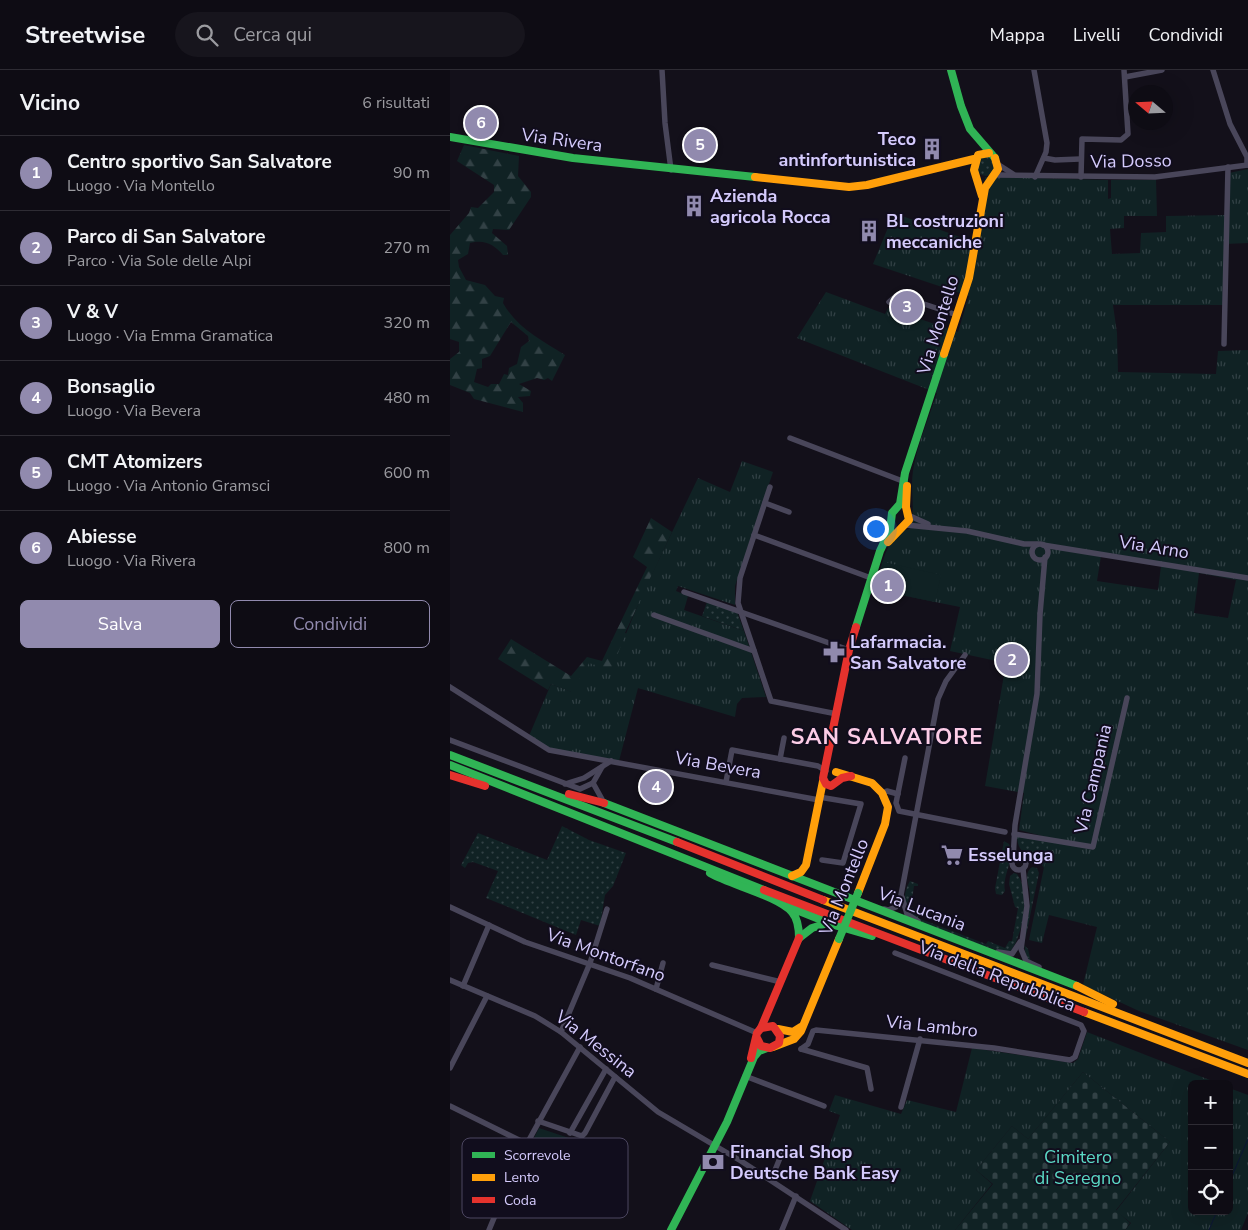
<!DOCTYPE html>
<html lang="it">
<meta charset="utf-8">
<style>
:root{--surface:#0e0c14;--page:#17151d;--text:#f1f3f6;--muted:#9b9ba0;--line:#2e2c34;--accent:#918aae}
body{margin:0;font-family:"Nunito Sans",sans-serif;background:var(--page);color:var(--text)}
.controls{position:absolute;right:15px;bottom:15px;display:grid;overflow:hidden;border-radius:8px;box-shadow:0 5px 20px #0002}
.controls button{width:45px;height:45px;display:grid;place-items:center;padding:0;border:0;border-bottom:1px solid var(--line);background:var(--surface);color:var(--text);font:25px sans-serif}
.compass{position:absolute;left:678px;top:15px;width:45px;height:45px;border-radius:50%;background:var(--surface);box-shadow:0 5px 20px #0002;rotate:289deg}
.you{position:absolute;left:425px;top:458px;width:18px;height:18px;margin:-12px;border:4px solid #fff;border-radius:50%;background:#1a73e8;box-shadow:0 0 0 8px #1a73e833}
.badge{display:grid;place-items:center;width:32px;height:32px;border-radius:50%;background:var(--accent);color:#fff;font-size:16px;font-weight:700}
.pin{position:absolute;translate:-50% -50%;border:2px solid #fff;box-shadow:0 1px 5px #0006}
.list{margin:0;padding:0;list-style:none}
h2{display:flex;justify-content:space-between;align-items:center;height:65px;margin:0;padding:0 20px;font-size:21px}
h2 small{font-size:16px;font-weight:400;color:var(--muted)}
.list li{display:grid;grid-template-columns:32px 1fr auto;gap:15px;align-items:center;box-sizing:border-box;height:75px;padding:0 20px;border-top:1px solid var(--line)}
.list b{display:block;font-size:19px;white-space:nowrap}
.list p{margin:0;font-size:16px;white-space:nowrap;color:var(--muted)}
.list em{font-size:16px;font-style:normal;color:var(--muted)}
.actions{display:flex;gap:10px;padding:15px 20px}
.actions a{flex:1;padding:11px 0;border:1px solid var(--accent);border-radius:8px;text-align:center;font-size:18px;color:var(--accent)}
.actions .main{background:var(--accent);color:#fff}
.icon{flex:none;width:28px;height:28px;fill:none;stroke:currentColor;stroke-width:2;stroke-linecap:round;stroke-linejoin:round}
.map{position:relative;flex:none;width:798px;height:1160px;overflow:hidden}
header{display:flex;align-items:center;gap:30px;box-sizing:border-box;height:70px;padding:0 25px;background:var(--surface);border-bottom:1px solid var(--line)}
header strong{font-size:24px}
nav{display:flex;gap:28px;margin-inline-start:auto;font-size:18px}
.search{width:350px;height:45px;background:var(--page);display:flex;align-items:center;gap:12px;box-sizing:border-box;padding:0 18px;border-radius:28px;color:var(--muted);font-size:19px}
main{display:flex}
aside{flex:1;background:var(--surface)}
.map>svg:first-child{display:block}
.grass{fill:url(#grass-dots)}
.forest{fill:url(#forest-firs);fill-rule:evenodd}
.cemetery{fill:url(#cemetery-stones)}
.park{fill:url(#park-tufts);fill-rule:evenodd}
.pitch{fill:#102224}
.lines{fill:none;stroke-linecap:round;stroke-linejoin:round}
.stream{stroke:#0c1635;stroke-width:1}
.street{stroke:#49465a;stroke-width:5.5}
.fast{stroke:#30b455;stroke-width:8}
.slow{stroke:#ff9f0a;stroke-width:8}
.jam{stroke:#e5322d;stroke-width:8}
.fast-bridge{stroke:#30b455;stroke-width:8}
.labels{text-anchor:middle;stroke-width:4;stroke-linejoin:round;paint-order:stroke}
.poi-label{font-size:18px;font-weight:bold;fill:#d5cbfd;stroke:#110d1d;text-anchor:start}
.street-label{font-size:18px;fill:#d5cbfd;stroke:#110d1d}
.park-label{font-size:18px;fill:#5bd8c5;stroke:#110d1d}
.district-label{font-size:22px;font-weight:bold;letter-spacing:1px;fill:#fdcde7;stroke:#110d1d}
.key{fill:#110d1d;stroke:#4c4660;stroke-width:1}
.key-label{font-size:14px;fill:#d5cbfd}
</style>
<header>
<strong>Streetwise</strong>
<div class="search"><svg class="icon" aria-label="search" viewBox="0 0 24 24"><circle cx="10" cy="10" r="6"/><path d="M15 15l6 6"/></svg>Cerca qui</div>
<nav><a>Mappa</a><a>Livelli</a><a>Condividi</a></nav>
</header>
<main>
<aside>
<h2>Vicino<small>6 risultati</small></h2>
<ul class="list">
<li><span class="badge">1</span><div><b>Centro sportivo San Salvatore</b><p>Luogo · Via Montello</p></div><em>90 m</em></li>
<li><span class="badge">2</span><div><b>Parco di San Salvatore</b><p>Parco · Via Sole delle Alpi</p></div><em>270 m</em></li>
<li><span class="badge">3</span><div><b>V &amp; V</b><p>Luogo · Via Emma Gramatica</p></div><em>320 m</em></li>
<li><span class="badge">4</span><div><b>Bonsaglio</b><p>Luogo · Via Bevera</p></div><em>480 m</em></li>
<li><span class="badge">5</span><div><b>CMT Atomizers</b><p>Luogo · Via Antonio Gramsci</p></div><em>600 m</em></li>
<li><span class="badge">6</span><div><b>Abiesse</b><p>Luogo · Via Rivera</p></div><em>800 m</em></li>
</ul>
<div class="actions"><a class="main">Salva</a><a>Condividi</a></div>
</aside>
<div class="map">
<svg width="798" height="1160" viewBox="0 0 798 1160">
<defs>
<pattern id="grass-dots" width="8" height="8" patternUnits="userSpaceOnUse" patternTransform="scale(1.25)"><rect width="8" height="8" fill="#102224"/><path d="M2 2h.1M6 6h.1" fill="none" stroke="#324145" stroke-width="1.8" stroke-linecap="round"/></pattern>
<pattern id="forest-firs" width="22" height="20" patternUnits="userSpaceOnUse" patternTransform="scale(1.25)"><rect width="22" height="20" fill="#102224"/><path d="M5 1l3.5 6h-7zM16 11l3.5 6h-7z" fill="#324145"/></pattern>
<pattern id="cemetery-stones" width="16" height="16" patternUnits="userSpaceOnUse" patternTransform="scale(1.25)"><rect width="16" height="16" fill="#102224"/><path d="M2 7V4a2 2 0 0 1 4 0v3zM10 15v-3a2 2 0 0 1 4 0v3z" fill="#324145"/></pattern>
<pattern id="park-tufts" width="24" height="20" patternUnits="userSpaceOnUse" patternTransform="scale(1.25)"><rect width="24" height="20" fill="#102224"/><path d="M3 7l-1-3M5 7V3M7 7l1-3M15 17l-1-3M17 17v-4M19 17l1-3" fill="none" stroke="#324145"/></pattern>
</defs>
<rect width="100%" height="100%" fill="#13101a"/>
<g class="grass">
<circle cx="536" cy="96" r="10"/>
<polygon points="257,532 287,542 294,561 252,546"/>
<polygon points="112,756 139,770 176,783 163,816 155,825 150,856 131,850 126,865 36,828 48,801 23,792 18,793 15,798 11,795 28,763 97,790"/>
<path d="M567,765L622,776L594,798C586,783 567,789 567,765Z"/>
<path d="M554,771L559,774C566,789 552,804 555,821L552,825L546,824L545,818Z"/>
<path d="M582,797L587,798L589,803L574,875L578,879L581,892L578,890C567,864 584,845 579,818C577,810 575,802 582,797Z"/>
<path d="M564,803L567,804C581,822 573,865 560,882H551C534,875 470,855 460,844C452,836 454,820 460,811L468,814V816H464L461,836L469,845L468,848L536,874L538,871L555,878L559,871H562L568,838L565,837L559,814L560,806Z"/>
</g>
<g class="forest">
<path d="M14,75L69,86L68,106L81,122V127L59,160L43,159L42,163L57,176L58,185H53C44,174 34,169 20,173L18,184L8,190L9,197L16,210L35,215L45,226L54,228L53,233C67,258 91,270 115,285L102,311L98,308L94,310L87,308L69,314L81,321L80,326L68,327L73,333V342L24,329L20,323L0,315V289L9,282V272L0,269V165L19,143L21,137L28,138L44,122V115L7,91ZM61,252L78,266L79,271L71,277L67,294L59,298L58,305L54,304L49,314H41L38,317L24,312L27,299L32,298V289L40,286Z"/>
<polygon points="201,448 222,462 175,563 242,588 299,626 187,618 180,645 101,614 98,620 48,589 61,569 121,606 137,587 152,591 197,497 183,487"/>
</g>
<polygon class="cemetery" points="633,1002 720,1072 666,1140 680,1153 675,1160 505,1160 543,1114 526,1100 562,1056 578,1069"/>
<g class="park">
<path d="M798,99V173L775,174L773,235H663L667,263L668,302L766,304L768,281L798,280V980L689,941L633,915L647,857L599,845L592,873L579,870L600,768L569,760L574,723L535,716L556,593L500,581L510,537L426,520C430,500 436,463 460,459C466,440 460,421 463,401C467,375 479,348 487,323L347,268L376,222L435,244L438,238L508,262L519,226L423,194L444,143L529,174L535,107L658,110V129L661,128V110H706L707,146H674V158L660,159L662,184L690,183L691,163L716,162V146L779,145V103ZM651,486L711,496L708,520L647,511ZM749,503L786,510L778,548L744,543Z"/>
<polygon points="292,391 323,402 285,516 285,535 228,516 226,521 238,526 234,540 294,561 316,627 292,628 287,634 285,647 188,618 169,691 101,679 79,666 101,614 122,622 139,593 161,600 192,525 248,408 280,422"/>
<polygon points="637,962 770,1014 742,1014 742,1141 779,1141 779,1018 798,1025 798,1143 791,1160 675,1160 681,1153 666,1141 720,1072 633,1002 578,1069 562,1056 526,1100 542,1114 505,1160 402,1160 360,1131 390,1045 379,1041 385,1025 451,1044 457,1030 506,1042 522,978 623,993 628,989"/>
</g>
<g class="pitch">
<polygon points="434,492 491,505 485,532 427,520"/>
<polygon points="89,1058 140,1075 122,1122 67,1102"/>
</g>
<g class="lines">
<g class="stream">
<polyline points="779,1113 798,1069"/>
<polyline points="759,1160 767,1141"/>
</g>
<g class="street">
<polyline points="212,0 215,53 221,100"/>
<polyline points="584,0 597,73 596,82 585,107"/>
<polyline points="763,0 780,54 797,87 797,95"/>
<polyline points="675,7 712,0"/>
<polyline points="594,88 605,90 630,89"/>
<polyline points="549,95 563,104"/>
<polyline points="545,105 705,107 798,95"/>
<polyline points="631,107 632,69 671,70 678,64 674,0"/>
<polyline points="439,232 447,225 507,245"/>
<polyline points="774,274 778,97"/>
<polyline points="340,368 455,412"/>
<polyline points="320,417 290,508 288,533 321,631 387,644"/>
<polyline points="315,433 339,442"/>
<polyline points="460,446 478,454"/>
<polyline points="456,455 517,461 574,474 587,474"/>
<polyline points="304,465 421,508"/>
<circle cx="590" cy="482" r="8"/>
<polyline points="593,475 798,508"/>
<polyline points="234,522 399,580"/>
<polyline points="204,545 304,581"/>
<polyline points="0,617 99,680 369,730"/>
<polyline points="0,670 130,719 143,713 152,697"/>
<polyline points="455,688 446,733 449,741 555,762"/>
<polyline points="330,689 334,668"/>
<polyline points="276,712 282,680 368,696 376,701"/>
<polyline points="143,713 153,731"/>
<polyline points="115,714 134,708 161,691"/>
<polyline points="432,723 437,721 448,724"/>
<polyline points="369,727 411,734 393,793 372,790"/>
<polyline points="564,764 643,777 677,628"/>
<circle cx="569" cy="793" r="7"/>
<polyline points="563,790 565,755 587,624 590,544 595,487"/>
<polyline points="573,799 577,836 571,879 576,891 589,897"/>
<polyline points="452,827 457,844 468,851"/>
<polyline points="0,837 75,872 180,908 307,963"/>
<polyline points="434,839 438,840 446,837 451,825 488,629 496,611 515,585"/>
<polyline points="548,882 562,884 570,872"/>
<polyline points="262,895 331,912"/>
<polyline points="0,910 85,946 111,962 208,1042 291,1091 396,1160"/>
<polyline points="13,916 39,855"/>
<polyline points="206,919 213,893"/>
<polyline points="111,962 140,893 157,839"/>
<polyline points="351,979 358,974 363,961 366,960 544,978 620,990 625,987 634,961 631,955 445,883"/>
<polyline points="351,979 417,998 421,1019"/>
<polyline points="0,998 37,926"/>
<polyline points="295,1006 374,1036"/>
<polyline points="0,1036 77,1074"/>
<polyline points="451,1037 470,969"/>
<polyline points="88,1051 132,1066 135,1063 165,1007"/>
<polyline points="120,1063 156,999"/>
<polyline points="321,1110 332,1083"/>
<polyline points="39,1160 68,1090 130,977"/>
<polyline points="332,1160 346,1126"/>
</g>
<g class="fast">
<polyline points="501,0 511,36 520,59 545,88"/>
<polyline points="0,67 123,88 305,107"/>
<polyline points="406,557 430,481 440,460 442,443 450,434 455,403 494,284"/>
<polyline points="0,685 227,772"/>
<polyline points="0,695 314,820"/>
<polyline points="154,733 627,916"/>
<path d="M260,803C281,815 328,826 342,842C348,849 349,859 349,868"/>
<polyline points="339,837 384,855 422,866"/>
<polyline points="349,868 362,858 378,853"/>
<polyline points="221,1160 277,1052 304,987 309,981 317,978"/>
</g>
<g class="slow">
<polyline points="305,107 399,117 417,115 524,89"/>
<polyline points="532,126 524,100 528,85 539,83"/>
<polyline points="494,284 519,208 535,118 548,99 545,88"/>
<polyline points="438,472 459,450 456,437 457,416"/>
<polyline points="386,702 422,713 432,723 438,737 435,754 408,823"/>
<polyline points="342,806 351,802 356,795 373,711"/>
<polyline points="373,830 798,993"/>
<polyline points="627,916 663,934"/>
<polyline points="634,942 798,1004"/>
<polyline points="328,959 343,962 351,957"/>
<polyline points="323,977 344,969 351,961 389,869"/>
</g>
<g class="jam">
<polyline points="0,705 35,716"/>
<polyline points="401,706 392,708 381,716 376,714 373,708 399,580 406,557"/>
<polyline points="119,724 154,733"/>
<polyline points="227,772 373,830"/>
<polyline points="314,820 634,942"/>
<polyline points="311,958 349,868"/>
<polyline points="301,988 307,963 311,958 323,956 330,966 329,973 320,978 311,976 307,968"/>
</g>
<polyline class="fast-bridge" points="389,869 408,823"/>
</g>
<defs>
<g id="building-bare" transform="scale(1.725)"><path d="M-4-6H4V6H1V3H-1V6H-4ZM-2.5-4.3h1.7v1.8h-1.7ZM.8-4.3h1.7v1.8H.8ZM-2.5-1h1.7V.8h-1.7ZM.8-1h1.7V.8H.8Z" fill="#918aae" stroke="#110d1d" stroke-width="2.5" paint-order="stroke"/></g>
<g id="pharmacy-bare" transform="scale(1.725)"><path d="M-2-6h4v4h4v4h-4v4h-4v-4h-4v-4h4Z" fill="#918aae" stroke="#110d1d" stroke-width="2.5" paint-order="stroke"/></g>
<g id="supermarket-bare" transform="scale(1.725)"><path d="M-6-5.5h2.5l.6 2H6L4.5 2H-2.5L-4.4-4H-6ZM-1.5 3.2a1.3 1.3 0 1 0 .1 0ZM3 3.2a1.3 1.3 0 1 0 .1 0Z" fill="#918aae" stroke="#110d1d" stroke-width="2.5" paint-order="stroke"/></g>
<g id="bank-bare" transform="scale(1.725)"><path d="M-6-4H6V4H-6ZM0-2.3a2.3 2.3 0 1 0 0 4.6a2.3 2.3 0 1 0 0-4.6Z" fill="#918aae" stroke="#110d1d" stroke-width="2.5" paint-order="stroke"/></g>
</defs>
<g fill-rule="evenodd">
<use href="#building-bare" x="482" y="79"/>
<use href="#building-bare" x="244" y="136"/>
<use href="#building-bare" x="419" y="161"/>
<use href="#pharmacy-bare" x="384" y="582"/>
<use href="#supermarket-bare" x="502" y="785"/>
<use href="#bank-bare" x="263" y="1092"/>
</g>
<g class="labels">
<g class="poi-label">
<text x="466" y="75" text-anchor="end">Teco<tspan x="466" dy="21">antinfortunistica</tspan></text>
<text x="260" y="132">Azienda<tspan x="260" dy="21">agricola Rocca</tspan></text>
<text x="436" y="157">BL costruzioni<tspan x="436" dy="21">meccaniche</tspan></text>
<text x="400" y="578">Lafarmacia.<tspan x="400" dy="21">San Salvatore</tspan></text>
<text x="518" y="791">Esselunga</text>
<text x="280" y="1088">Financial Shop<tspan x="280" dy="21">Deutsche Bank Easy</tspan></text>
</g>
<g class="street-label">
<text transform="translate(112 70) rotate(8)" y="6">Via Rivera</text>
<text transform="translate(681 91) rotate(-1)" y="6">Via Dosso</text>
<text transform="translate(488 255) rotate(-73)" y="6">Via Montello</text>
<text transform="translate(704 477) rotate(9)" y="6">Via Arno</text>
<text transform="translate(268 695) rotate(10)" y="6">Via Bevera</text>
<text transform="translate(643 709) rotate(-77)" y="6">Via Campania</text>
<text transform="translate(394 817) rotate(-68)" y="6">Via Montello</text>
<text transform="translate(472 839) rotate(21)" y="6">Via Lucania</text>
<text transform="translate(156 885) rotate(20)" y="6">Via Montorfano</text>
<text transform="translate(547 906) rotate(21)" y="6">Via della Repubblica</text>
<text transform="translate(482 956) rotate(6)" y="6">Via Lambro</text>
<text transform="translate(146 974) rotate(38)" y="6">Via Messina</text>
</g>
<g class="park-label">
<text x="628" y="1093">Cimitero<tspan x="628" dy="21">di Seregno</tspan></text>
</g>
<g class="district-label">
<text x="437" y="674">SAN SALVATORE</text>
</g>
</g>
<rect x="12" y="1068" width="166" height="80" rx="8" class="key"/>
<rect x="22" y="1082" width="23" height="6" fill="#30b455"/>
<rect x="22" y="1104" width="23" height="7" fill="#ff9f0a"/>
<rect x="22" y="1127" width="23" height="6" fill="#e5322d"/>
<g class="key-label">
<text x="54" y="1090">Scorrevole</text>
<text x="54" y="1112">Lento</text>
<text x="54" y="1135">Coda</text>
</g>
</svg>
<div class="controls">
<button>+</button>
<button>−</button>
<button><svg class="icon" aria-label="locate" viewBox="0 0 24 24"><circle cx="12" cy="12" r="6"/><path d="M12 2v4M12 18v4M2 12h4M18 12h4"/></svg></button>
</div>
<svg class="compass" viewBox="-18 -18 36 36"><path d="M0-13l5 13h-10z" fill="#e53935"/><path d="M0 13l5-13h-10z" fill="#9b9ba0"/></svg>
<div class="you"></div>
<div class="pin badge" style="left:438px;top:516px">1</div>
<div class="pin badge" style="left:562px;top:590px">2</div>
<div class="pin badge" style="left:457px;top:237px">3</div>
<div class="pin badge" style="left:206px;top:717px">4</div>
<div class="pin badge" style="left:250px;top:75px">5</div>
<div class="pin badge" style="left:31px;top:53px">6</div>
</div>
</main>
